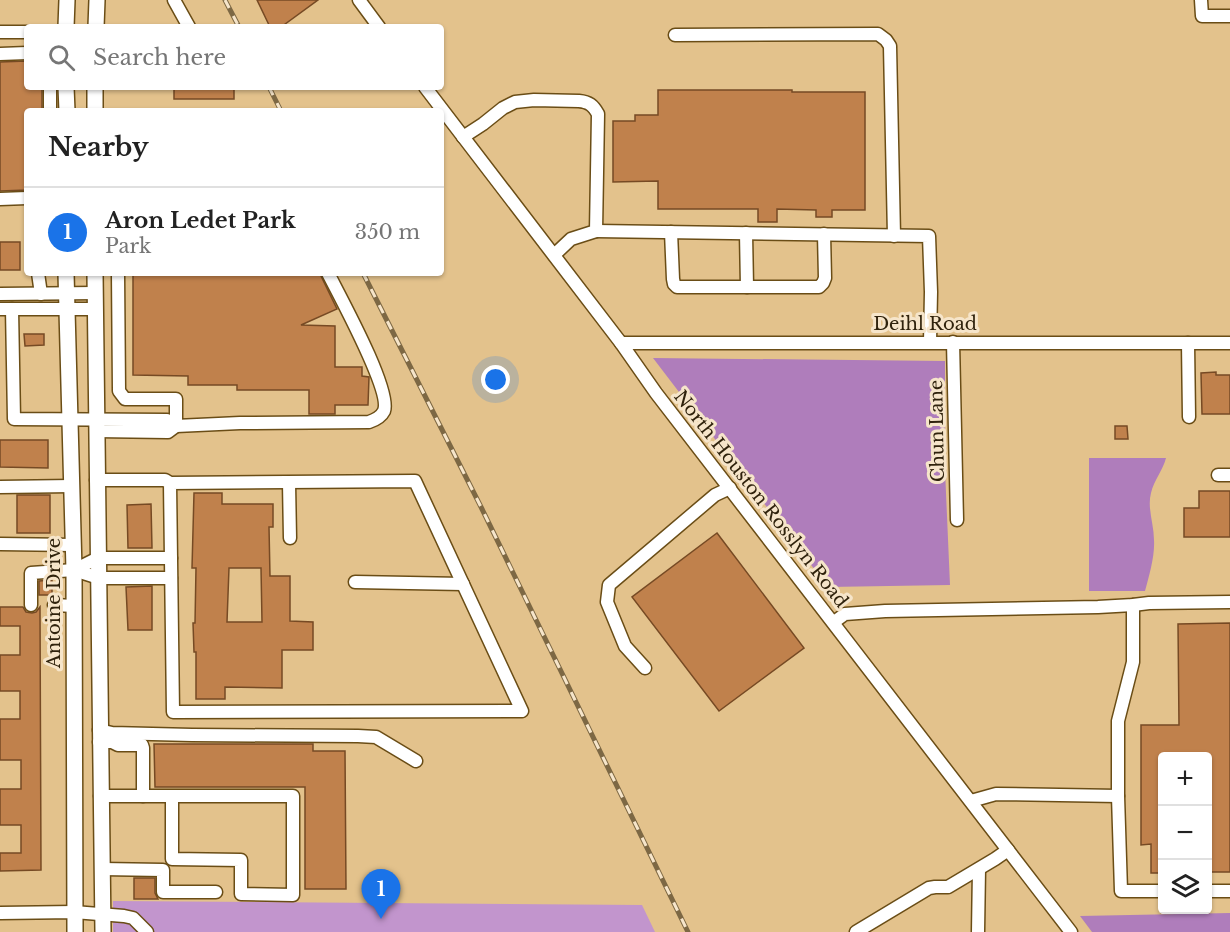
<!DOCTYPE html>
<meta charset="utf-8">
<style>
:root{--surface:#fff;--page:#f2f2f2;--text:#222;--muted:#767676;--line:#e0e0e0;--accent:#1a73e8}
body{margin:0;font-family:"Libre Baskerville",serif;background:var(--page);color:var(--text)}
.controls{position:absolute;right:18px;bottom:18px;display:grid;overflow:hidden;border-radius:6px;box-shadow:0 2px 4px #0004}
.controls button{width:54px;height:54px;display:grid;place-items:center;padding:0;border:0;border-bottom:2px solid var(--line);background:var(--surface);color:var(--text);font:30px sans-serif}
.you{position:absolute;left:496px;top:380px;width:21px;height:21px;margin:-15px;border:4px solid #fff;border-radius:50%;background:#1a73e8;box-shadow:0 0 0 9px #1a73e833}
.badge{display:grid;place-items:center;width:39px;height:39px;border-radius:50%;background:var(--accent);color:#fff;font-size:20px;font-weight:700}
.pin{position:absolute;translate:-50% -50px;filter:drop-shadow(0 2px 3px #0008)}
.pin::after{content:'';position:absolute;top:32px;width:21px;height:18px;background:inherit;clip-path:polygon(0 0,100% 0,50% 100%)}
.list{margin:0;padding:0;list-style:none}
h2{display:flex;justify-content:space-between;align-items:center;height:78px;margin:0;padding:0 24px;font-size:26px}
h2 small{font-size:20px;font-weight:400;color:var(--muted)}
.list li{display:grid;grid-template-columns:39px 1fr auto;gap:18px;align-items:center;box-sizing:border-box;height:90px;padding:0 24px;border-top:2px solid var(--line)}
.list b{display:block;font-size:22px;white-space:nowrap}
.list p{margin:0;font-size:20px;white-space:nowrap;color:var(--muted)}
.list em{font-size:20px;font-style:normal;color:var(--muted)}
.icon{flex:none;width:33px;height:33px;fill:none;stroke:currentColor;stroke-width:2;stroke-linecap:round;stroke-linejoin:round}
.map{position:relative;flex:none;width:1230px;height:932px;overflow:hidden}
.search{position:absolute;background:var(--surface);box-shadow:0 2px 4px #0004;left:24px;top:24px;width:420px;height:66px;display:flex;align-items:center;gap:15px;box-sizing:border-box;padding:0 21px;border-radius:6px;color:var(--muted);font-size:22px}
.panel{position:absolute;background:var(--surface);box-shadow:0 2px 4px #0004;left:24px;top:108px;width:420px;height:168px;border-radius:6px}
.map>svg:first-child{display:block}
.green{fill:#c295cd}
.forest{fill:#af7dbb}
.building{fill:#c0814c;stroke:#764a24;stroke-width:1.5;fill-rule:evenodd}
.lines{fill:none;stroke-linecap:round;stroke-linejoin:round}
.minor-casing{stroke:#6a4d16;stroke-width:15}
.major-casing{stroke:#6a4d16;stroke-width:18}
.minor{stroke:#fff;stroke-width:12}
.major{stroke:#fff;stroke-width:15}
.rail-casing{stroke:#7d6844;stroke-width:5}
.rail{stroke:#f6e5ca;stroke-width:3;stroke-dasharray:9;stroke-linecap:butt}
.labels{text-anchor:middle;stroke-width:6;stroke-linejoin:round;paint-order:stroke}
.street-label{font-size:18px;fill:#2f220c;stroke:#f6e5ca}
</style>
<div class="map">
<svg width="1230" height="932" viewBox="0 0 1230 932">
<rect width="100%" height="100%" fill="#e3c28c"/>
<polygon class="green" points="113,901 642,905 655,932 113,932"/>
<g class="forest">
<polygon points="653,358 945,361 945,470 950,585 828,587"/>
<path d="M1089,458H1166C1163,470 1154,480 1151,493C1147,508 1154,524 1154,540C1155,556 1149,576 1145,591H1089Z"/>
<polygon points="1230,913 1230,932 1092,932 1080,916"/>
</g>
<g class="building">
<polygon points="257,0 318,0 281,27 270,27"/>
<polygon points="27,61 27,87 42,87 42,111 27,111 27,190 0,191 0,62"/>
<rect x="174" y="87" width="60" height="12"/>
<polygon points="658,90 792,90 792,92 865,92 865,210 832,210 832,217 816,217 816,210 777,209 777,222 758,222 758,209 658,209 658,181 613,182 613,121 635,121 635,115 658,115"/>
<rect x="0" y="242" width="20" height="28"/>
<polygon points="133,273 320,274 337,309 301,325 335,326 335,367 362,367 362,376 369,377 368,405 335,405 335,414 309,414 309,390 237,390 237,385 188,385 188,376 133,375"/>
<polygon points="24,334 44,334 44,345 25,346"/>
<polygon points="1216,372 1216,375 1230,375 1230,414 1202,414 1201,373"/>
<polygon points="1115,426 1127,426 1128,439 1115,439"/>
<polygon points="0,440 48,440 48,468 0,467"/>
<polygon points="1199,491 1230,491 1230,537 1184,537 1184,508 1199,508"/>
<path d="M194,493H222V504H273V527H269L270,576H290V621L313,622V650H282V688L225,687V699H196V652H194L193,623H195L196,568H192ZM229,568H261L262,622H227Z"/>
<rect x="17" y="495" width="33" height="38"/>
<polygon points="151,504 152,548 128,548 127,505"/>
<polygon points="717,533 804,648 719,711 632,597"/>
<polygon points="52,580 52,595 39,595 39,581"/>
<polygon points="152,586 152,630 128,630 126,587"/>
<polygon points="0,607 23,607 26,612 32,613 36,612 40,607 41,870 0,871 0,853 21,853 21,825 0,825 0,789 21,789 21,760 0,760 0,719 20,719 20,691 0,691 0,655 20,655 20,626 0,626"/>
<polygon points="1230,623 1230,872 1208,872 1208,756 1162,756 1162,873 1151,873 1151,844 1141,845 1141,725 1179,725 1178,624"/>
<polygon points="154,744 313,744 313,751 345,751 346,889 305,889 305,787 155,787"/>
<polygon points="134,878 155,878 155,893 158,899 134,899"/>
</g>
<g class="lines">
<g class="minor-casing">
<g id="minor">
<polyline points="174,0 189,27"/>
<polyline points="359,0 379,27"/>
<polyline points="1201,0 1202,16 1230,16"/>
<polyline points="0,32 27,32"/>
<polyline points="675,35 878,34 886,40 890,46 894,236"/>
<polyline points="0,54 27,53"/>
<polyline points="50,87 50,111"/>
<polyline points="425,87 621,343 656,393 1071,932"/>
<path d="M463,137L483,124L503,108L515,102L534,100L579,101C589,102 593,105 598,114L596,231L571,239L554,255"/>
<polyline points="0,199 27,198"/>
<polyline points="596,231 929,236 931,292 930,342"/>
<polyline points="671,232 673,279 674,284 677,287 819,287 823,283 825,278 824,234"/>
<polyline points="746,233 747,287"/>
<polyline points="38,273 41,294"/>
<path d="M118,273L119,391L125,399H176V426L240,423L369,422C375,420 381,417 384,411C392,391 339,295 328,273"/>
<polyline points="0,294 95,293"/>
<polyline points="0,309 94,309"/>
<polyline points="12,309 14,419 167,420 176,426 168,432 96,431"/>
<polyline points="953,342 957,520"/>
<polyline points="621,343 1230,343"/>
<polyline points="1188,343 1189,417"/>
<polyline points="1218,475 1230,475"/>
<polyline points="96,480 165,480 170,483 415,481 522,711 173,712 170,483"/>
<polyline points="289,483 290,538"/>
<polyline points="0,487 72,486"/>
<polyline points="0,544 73,545"/>
<polyline points="74,570 98,558 171,558"/>
<polyline points="355,582 463,584"/>
<polyline points="31,605 31,573 74,570 99,578 171,578"/>
<polyline points="54,605 74,606"/>
<polyline points="1133,605 1133,662 1118,721 1118,796 1121,891 1162,891"/>
<polyline points="834,622 845,614 885,611 1098,607 1133,605 1149,603 1230,602"/>
<polyline points="645,668 625,646 607,602 609,585 715,495 730,488"/>
<polyline points="99,730 112,733 192,735 358,736 376,737 416,761"/>
<polyline points="99,742 112,742 118,745 142,745 143,748 143,796 100,796"/>
<polyline points="143,796 172,796 172,859 241,860 241,894 293,895 293,796 172,796"/>
<polyline points="971,801 996,794 1118,796"/>
<polyline points="102,869 163,870 163,892 216,892"/>
<polyline points="1208,891 1230,891"/>
<polyline points="0,913 74,912 124,916 133,918 147,932"/>
<polyline points="856,932 929,888 935,887 948,887 995,859 1008,850"/>
<polyline points="978,932 979,869"/>
</g>
</g>
<g class="major-casing">
<g id="major">
<polyline points="66,27 67,0"/>
<polyline points="96,27 97,0"/>
<polyline points="66,87 67,111"/>
<polyline points="95,111 95,87"/>
<polyline points="66,273 74,570 75,932"/>
<polyline points="95,273 103,932"/>
</g>
</g>
<use href="#minor" class="minor"/>
<use href="#major" class="major"/>
<g class="rail-casing">
<g id="rail">
<polyline points="225,0 239,27"/>
<polyline points="269,87 281,111"/>
<polyline points="363,273 482,509 688,932"/>
</g>
</g>
<use href="#rail" class="rail"/>
</g>
<g class="labels">
<g class="street-label">
<text x="925" y="330">Deihl Road</text>
<text transform="translate(937 431) rotate(-91)" y="6">Chun Lane</text>
<text transform="translate(761 499) rotate(52)" y="6">North Houston Rosslyn Road</text>
<text transform="translate(54 603) rotate(-90)" y="6">Antoine Drive</text>
</g>
</g>
</svg>
<div class="controls">
<button>+</button>
<button>−</button>
<button><svg class="icon" aria-label="layers" viewBox="0 0 24 24"><path d="M12 4l9 5-9 5-9-5zM3 14l9 5 9-5"/></svg></button>
</div>
<div class="you"></div>
<div class="pin badge" style="left:381px;top:919px">1</div>
<div class="search"><svg class="icon" aria-label="search" viewBox="0 0 24 24"><circle cx="10" cy="10" r="6"/><path d="M15 15l6 6"/></svg>Search here</div>
<section class="panel">
<h2>Nearby<small></small></h2>
<ul class="list">
<li><span class="badge">1</span><div><b>Aron Ledet Park</b><p>Park</p></div><em>350 m</em></li>
</ul>
</section>
</div>
